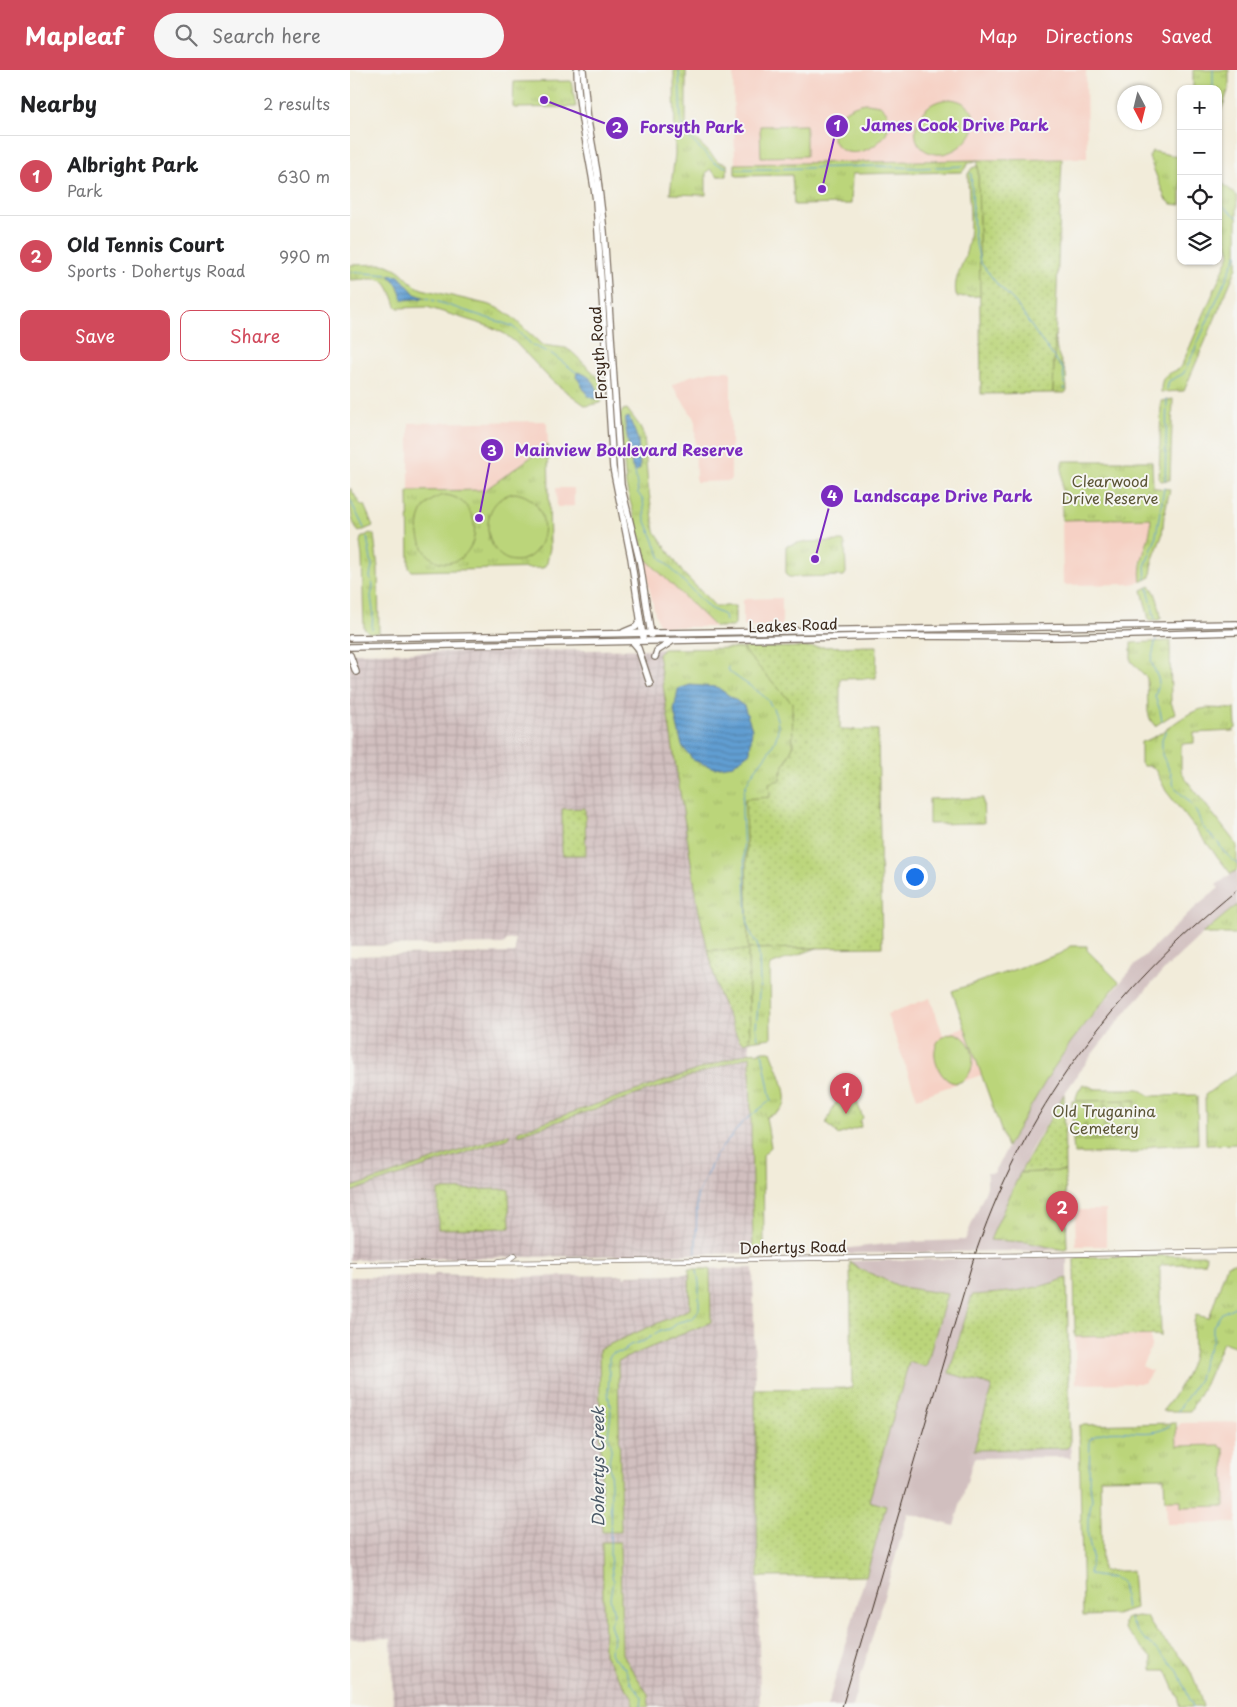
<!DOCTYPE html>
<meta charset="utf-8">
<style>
:root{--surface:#fff;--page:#f6f6f6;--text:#202124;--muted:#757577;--line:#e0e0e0;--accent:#d1495b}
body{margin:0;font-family:"Playpen Sans",sans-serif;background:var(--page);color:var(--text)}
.controls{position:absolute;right:15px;top:15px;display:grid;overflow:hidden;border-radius:10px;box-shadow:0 1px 4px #0004}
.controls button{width:45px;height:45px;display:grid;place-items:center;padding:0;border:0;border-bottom:1px solid var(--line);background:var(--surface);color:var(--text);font:25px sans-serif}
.compass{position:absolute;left:767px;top:15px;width:45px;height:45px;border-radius:50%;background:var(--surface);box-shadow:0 1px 4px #0004;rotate:173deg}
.you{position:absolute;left:564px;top:806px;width:18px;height:18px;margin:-12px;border:4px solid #fff;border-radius:50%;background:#1a73e8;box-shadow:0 0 0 8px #1a73e833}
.badge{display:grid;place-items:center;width:32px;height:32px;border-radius:50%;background:var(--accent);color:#fff;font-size:16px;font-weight:700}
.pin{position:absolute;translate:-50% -41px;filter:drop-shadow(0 1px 2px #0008)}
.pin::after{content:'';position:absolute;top:26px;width:18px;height:15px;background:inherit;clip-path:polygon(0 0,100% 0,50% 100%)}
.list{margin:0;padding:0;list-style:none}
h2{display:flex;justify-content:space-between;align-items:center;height:65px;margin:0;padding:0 20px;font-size:21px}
h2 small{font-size:16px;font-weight:400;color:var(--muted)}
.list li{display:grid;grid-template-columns:32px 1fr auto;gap:15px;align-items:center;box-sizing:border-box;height:80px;padding:0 20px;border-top:1px solid var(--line)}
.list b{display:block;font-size:19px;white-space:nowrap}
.list p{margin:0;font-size:16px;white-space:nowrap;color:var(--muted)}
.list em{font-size:16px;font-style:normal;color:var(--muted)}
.actions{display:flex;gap:10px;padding:15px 20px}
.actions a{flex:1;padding:11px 0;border:1px solid var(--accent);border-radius:10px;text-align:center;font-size:18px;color:var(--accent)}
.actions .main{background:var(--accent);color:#fff}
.icon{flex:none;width:28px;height:28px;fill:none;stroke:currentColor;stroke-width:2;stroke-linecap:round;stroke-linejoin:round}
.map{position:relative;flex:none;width:887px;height:1637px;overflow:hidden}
header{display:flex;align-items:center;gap:30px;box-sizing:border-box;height:70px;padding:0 25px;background:var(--accent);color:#fff}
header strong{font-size:24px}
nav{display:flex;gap:28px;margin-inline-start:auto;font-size:18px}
.search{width:350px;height:45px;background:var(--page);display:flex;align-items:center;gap:12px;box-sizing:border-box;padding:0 18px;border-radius:28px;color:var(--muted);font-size:19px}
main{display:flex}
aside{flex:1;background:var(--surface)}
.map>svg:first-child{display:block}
.built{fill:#f6d1c5}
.industrial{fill:url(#industrial-grid)}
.railway{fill:#d1bfbf}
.grass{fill:url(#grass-dots);stroke:#7b804c}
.cemetery{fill:url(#cemetery-stones);stroke:#7b804c}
.park{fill:url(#park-tufts);stroke:#7b804c}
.garden{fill:#bbd57a;stroke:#7b804c}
.water{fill:url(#water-rules);stroke:#4e6478}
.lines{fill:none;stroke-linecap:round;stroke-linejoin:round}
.stream{stroke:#619ed2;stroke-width:1}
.secondary-casing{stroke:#7b6e60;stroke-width:5.5}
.highway-casing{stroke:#7b6e60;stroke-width:8}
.secondary{stroke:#fff;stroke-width:4}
.highway{stroke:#fff;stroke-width:5.5}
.rail{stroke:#3b2a1e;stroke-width:1}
.secondary-bridge-casing{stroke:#7b6e60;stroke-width:5.5;stroke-linecap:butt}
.secondary-bridge{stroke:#fff;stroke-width:4}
.labels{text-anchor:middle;stroke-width:4;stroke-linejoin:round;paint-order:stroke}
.street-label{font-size:15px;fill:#3b2a1e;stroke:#f6f6f2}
.park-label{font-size:15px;fill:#5b5535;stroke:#f6f6f2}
.water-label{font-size:16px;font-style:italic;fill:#4a5866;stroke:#f6f6f2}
.leader{fill:none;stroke:#7b2cbf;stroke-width:2}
.callout-dot{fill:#7b2cbf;stroke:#f6f6f2;stroke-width:2}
.mark-label{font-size:15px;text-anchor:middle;font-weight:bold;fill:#fff}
.callout-label{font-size:16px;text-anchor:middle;font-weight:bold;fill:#7b2cbf;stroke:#f6f6f2;stroke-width:4;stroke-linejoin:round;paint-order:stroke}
</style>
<header>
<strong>Mapleaf</strong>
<div class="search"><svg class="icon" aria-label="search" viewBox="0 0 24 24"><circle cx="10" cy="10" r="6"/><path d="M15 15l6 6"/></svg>Search here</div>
<nav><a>Map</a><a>Directions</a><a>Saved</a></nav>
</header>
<main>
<aside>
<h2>Nearby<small>2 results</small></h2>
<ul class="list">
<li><span class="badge">1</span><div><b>Albright Park</b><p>Park</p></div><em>630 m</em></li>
<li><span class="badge">2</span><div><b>Old Tennis Court</b><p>Sports · Dohertys Road</p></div><em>990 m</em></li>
</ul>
<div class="actions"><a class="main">Save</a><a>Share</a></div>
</aside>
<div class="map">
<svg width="887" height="1637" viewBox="0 0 887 1637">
<defs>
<pattern id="industrial-grid" width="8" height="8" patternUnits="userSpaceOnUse" patternTransform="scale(1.25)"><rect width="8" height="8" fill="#d1bfbf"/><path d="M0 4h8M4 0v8" fill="none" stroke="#b4a4a4"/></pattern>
<pattern id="grass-dots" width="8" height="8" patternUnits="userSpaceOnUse" patternTransform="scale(1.25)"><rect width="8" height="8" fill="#bbd57a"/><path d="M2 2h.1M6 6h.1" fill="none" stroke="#a2b769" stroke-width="1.8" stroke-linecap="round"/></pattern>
<pattern id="cemetery-stones" width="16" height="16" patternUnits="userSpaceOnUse" patternTransform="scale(1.25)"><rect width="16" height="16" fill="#bbd57a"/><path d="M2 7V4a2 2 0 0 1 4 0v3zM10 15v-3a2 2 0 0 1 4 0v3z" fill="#a2b769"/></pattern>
<pattern id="park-tufts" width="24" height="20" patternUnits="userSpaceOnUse" patternTransform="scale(1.25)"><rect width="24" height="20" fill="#bbd57a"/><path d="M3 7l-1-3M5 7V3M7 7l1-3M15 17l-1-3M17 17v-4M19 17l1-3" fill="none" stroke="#a2b769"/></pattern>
<pattern id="water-rules" width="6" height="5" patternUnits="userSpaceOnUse" patternTransform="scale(1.25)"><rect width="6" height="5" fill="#619ed2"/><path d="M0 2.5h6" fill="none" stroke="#5181aa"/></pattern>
</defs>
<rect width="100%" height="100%" fill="#f6f6f2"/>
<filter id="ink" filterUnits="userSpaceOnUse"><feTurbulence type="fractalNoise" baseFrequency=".02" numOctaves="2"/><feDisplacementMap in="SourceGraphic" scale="10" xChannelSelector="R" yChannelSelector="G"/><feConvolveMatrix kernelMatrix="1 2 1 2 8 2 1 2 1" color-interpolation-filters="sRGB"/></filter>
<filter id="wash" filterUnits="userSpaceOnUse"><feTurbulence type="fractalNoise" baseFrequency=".0096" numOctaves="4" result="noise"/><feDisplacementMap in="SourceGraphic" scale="20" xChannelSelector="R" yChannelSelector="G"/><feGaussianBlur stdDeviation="1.12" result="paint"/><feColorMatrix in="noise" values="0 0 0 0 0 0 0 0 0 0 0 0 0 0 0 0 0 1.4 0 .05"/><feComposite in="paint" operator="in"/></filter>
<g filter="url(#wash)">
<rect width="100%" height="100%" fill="#f2ecda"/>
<g class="built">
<polygon points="383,0 736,0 737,88 385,94"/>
<polygon points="362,301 378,301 381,303 381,411 346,412 345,350 322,315 340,306"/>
<polygon points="195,351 197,354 198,375 135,420 59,421 59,353"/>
<polygon points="206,418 224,418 224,436 207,437"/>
<polygon points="802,448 801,465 790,493 791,512 780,514 715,515 713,513 712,450"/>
<polygon points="296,489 365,557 312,557 309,555 305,543 298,513"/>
<polygon points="432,528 432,556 396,557 393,555 393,529"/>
<polygon points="580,928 593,965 614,957 631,1005 567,1028 537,944"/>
<polygon points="725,1140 756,1140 756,1176 726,1176"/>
<polygon points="801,1265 801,1277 792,1296 802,1301 794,1313 726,1314 725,1267"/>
<polygon points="887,1352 887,1453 817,1454 815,1407 827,1399 826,1358 831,1353"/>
</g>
<g class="industrial">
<polygon points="393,578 403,1183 0,1190 0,886 165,883 165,869 157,870 153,874 0,876 0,583"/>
<polygon points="403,1198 410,1637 43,1637 41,1568 0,1569 0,1207 84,1206 85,1204 172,1207 274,1205 274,1208 276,1208 277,1205 339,1204 339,1199"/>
</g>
<g class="railway">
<polygon points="887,800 887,835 852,864 818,896 780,937 743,983 714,1024 682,1078 669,1105 640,1170 685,1173 714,1180 468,1184 468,1179 500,1178 554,1172 615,1170 637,1117 637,1103 644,1103 676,1042 721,972 784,896 840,842 869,818 866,815"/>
<polygon points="717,1187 717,1208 696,1216 667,1221 622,1225 599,1303 642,1316 624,1380 717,1378 720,1375 721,1389 717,1387 624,1388 604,1456 558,1443 502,1637 477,1637 536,1436 519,1431 559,1292 576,1297 596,1224 551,1217 508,1198 500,1191"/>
</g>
<g class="grass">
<polygon points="712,89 703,323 631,324 628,90"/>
<polygon points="527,576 526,608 490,609 490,659 528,660 532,877 398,879 400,971 395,973 389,970 369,925 358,880 398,879 395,729 419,712 430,710 431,702 443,676 393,578"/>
<polygon points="235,738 236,785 212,785 212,739"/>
<polygon points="714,1024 715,1101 670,1103"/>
<polygon points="156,1119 159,1120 160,1158 88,1159 88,1120"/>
<polygon points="856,1185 855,1193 812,1195 809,1199 810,1200 810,1217 809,1218 810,1218 811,1267 810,1265 725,1267 724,1189 727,1187"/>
<polygon points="500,1191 508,1198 551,1217 597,1224 576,1297 559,1292 519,1431 536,1436 516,1506 408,1507 405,1319 502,1318"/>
<path d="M717,1208L720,1375L717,1378L624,1380L642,1316L599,1303L622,1225C655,1223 686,1220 717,1208Z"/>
</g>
<polygon class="cemetery" points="786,1030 786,1070 723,1071 722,1031"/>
<g class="park">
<polygon points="324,0 336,0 336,56 339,63 369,92 377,94 377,106 367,106 360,99 356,103 356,125 320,124 325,84"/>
<polygon points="843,0 879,0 879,18 868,50 868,19 843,19"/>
<polygon points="221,11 226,37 165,38 163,37 164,12"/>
<polygon points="831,80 831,135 821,134 815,128 799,87 802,81 829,87"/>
<polygon points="628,90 619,93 612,102 502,104 501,134 444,135 442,105 387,106 385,104 385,94"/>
<path d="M628,96L630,226L607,227C601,210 614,195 617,179C623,155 618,128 618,104L622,98Z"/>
<path d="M868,109L887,126V197L834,321L811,322C811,300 820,306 831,297L880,184L876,168L868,155Z"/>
<path d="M33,194C56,199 55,212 72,219L140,235L152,240L162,247L192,275L216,278L222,282L252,311L254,328L250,333L236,336L202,311L165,272L155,264L141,257L77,237L48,238L46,236C36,203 31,209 0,210V195Z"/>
<polygon points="705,267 707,281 716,304 717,321 715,323 703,323"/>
<polygon points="823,329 820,410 810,411 809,410 811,331"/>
<polygon points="277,339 289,355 294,366 298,416 305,461 333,503 365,536 385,536 385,555 383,557 365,557 296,489 276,416 270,345 273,340"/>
<polygon points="198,375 200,478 197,493 193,498 62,501 59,498 58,421 135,420"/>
<path d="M713,391H800L802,392L803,416L806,418L820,419L814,446L812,466L803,489L801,507L791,512C787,486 802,473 801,448L712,450V393Z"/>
<path d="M0,418L11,435H14L23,456L9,462C0,454 0,431 0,418Z"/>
<polygon points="20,463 24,465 28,498 29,563 19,563 14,558 12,487 10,472 11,468"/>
<polygon points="493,471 495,474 496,503 494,506 439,507 436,505 436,476 452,472"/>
<path d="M800,516C807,521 810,540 811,548L809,550H799L792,520Z"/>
<polygon points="820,571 821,632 825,643 805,656 800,649 798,642 797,608 781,591 781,573"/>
<polygon points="393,578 393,580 442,633 443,676 431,702 430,710 419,713 420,727 395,729 398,879 467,878 420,895 421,968 400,971 398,880 358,880 349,842 308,584 313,579"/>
<path d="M857,638L885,639L886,658L883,661L844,663V673L831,674V700L835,708L887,775V800L881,804L816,721L805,699L801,696H793L791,693V672C815,666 832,641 857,638Z"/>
<polygon points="633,728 634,753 579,754 579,729"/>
<polygon points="887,835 887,864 852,864"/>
<path d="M414,981H421C425,994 441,1025 433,1037C429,1043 422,1045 416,1047L421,1077L413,1085L414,1173L410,1185H403V1183L400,986L168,1065V1061L400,982V983L406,982V983Z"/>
<polygon points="887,1002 887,1074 857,1075 856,1073 855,1025"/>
<polygon points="733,1014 746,1019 789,1019 801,1026 846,1025 847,1026 848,1074 802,1076 787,1083 724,1084 723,1071 786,1069 785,1030 725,1031 728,1022"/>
<path d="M504,1024L513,1048L510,1051L511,1057L487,1065L486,1062L476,1054C486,1033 480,1033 504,1024Z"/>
<polygon points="159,1064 159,1068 0,1122 0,1118"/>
<polygon points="715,1101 717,1179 714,1180 676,1172 640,1170 670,1103"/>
<path d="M887,1192V1277L873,1272L855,1314L840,1341H812C823,1330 841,1300 843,1284C845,1270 841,1258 846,1245L859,1248L877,1195Z"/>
<polygon points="339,1199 360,1199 361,1252 268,1291 271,1462 252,1462 249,1279 340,1239"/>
<polygon points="826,1353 827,1376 870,1375 871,1378 874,1378 875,1436 831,1437 831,1430 815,1430 814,1407 750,1408 752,1501 782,1501 785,1539 766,1545 733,1546 729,1356 731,1355"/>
<polygon points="252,1472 270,1472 272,1584 298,1624 299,1637 283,1637 283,1628 254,1585"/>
<path d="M787,1546L797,1547C805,1565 823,1577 835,1593C844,1605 849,1622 853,1637H831L828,1627L816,1600H802V1589L774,1558V1553L775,1549Z"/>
</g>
<g class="garden">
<path d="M599,29C616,30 629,42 623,60C616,78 589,93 572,78C560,67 566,46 578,37C584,32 591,30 599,29Z"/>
<path d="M517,33L530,35C562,61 502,101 485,73C472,52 499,34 517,33Z"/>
<polygon points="456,55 456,86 411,87 410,56"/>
<path d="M164,423C187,425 198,448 192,469C190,477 183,486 175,489C137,503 120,432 164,423Z"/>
<path d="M95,425C117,427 129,450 123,471C120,479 114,488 105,491C68,505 50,434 95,425Z"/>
<polygon points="720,876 737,876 737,880 769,912 721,972 701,1002 657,1077 602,921 712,883"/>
<path d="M604,963C621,967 628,989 619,1004C597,1037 563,967 604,963Z"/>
</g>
<g class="water">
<polygon points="39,205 49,206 65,224 76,228 53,230 48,216"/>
<path d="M227,302C240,305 247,313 249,327L247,329C234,329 234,315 226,307Z"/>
<polygon points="279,347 288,370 290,399 285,402 282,397 275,353 276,348"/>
<polygon points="340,615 367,617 394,636 402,659 400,682 383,695 364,698 343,690 332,676 324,641 328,619"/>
</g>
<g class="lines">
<g class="stream">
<polyline points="329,0 331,52 333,62 365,93 376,97"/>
<polyline points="863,0 863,19"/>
<polyline points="387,99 419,99 527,96 569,98 613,96"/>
<polyline points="621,103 624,164 630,192 647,214 665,232 690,269 713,299 715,320"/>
<polyline points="868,132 887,147"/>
<polyline points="0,202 40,205"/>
<polyline points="76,228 162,256 182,275 202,284 227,303"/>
<polyline points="817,319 819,311 833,304 837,297 887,184"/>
<polyline points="285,401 288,423 293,430 295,449 311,488 359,538 374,545 375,551"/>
<polyline points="815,410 817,329"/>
<polyline points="0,430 14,458"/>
<polyline points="17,467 22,496 20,507 23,516 21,526 23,542 22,559"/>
<polyline points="796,509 795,496 805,471 814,418"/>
<polyline points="798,518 805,549"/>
<polyline points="806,569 801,591 808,608 809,613 805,627 810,640 812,651"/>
<path d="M378,597L379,601C390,611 410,620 419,632C443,668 413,683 398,711C393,721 392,731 392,742L397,848L399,860L407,874L409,886L410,912L406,957L408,968"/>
<polyline points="816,660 812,669 812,685 821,703 824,716 829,722 839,731 848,745 852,756 869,774 873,781 887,794"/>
<polyline points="346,1183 347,1126 365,1086 392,1053 421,1030 412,982"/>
<polyline points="828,1341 849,1309 853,1291 863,1270 863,1256 872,1243 887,1236"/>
<path d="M776,1539L772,1512C763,1505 751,1509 739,1504L742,1486L738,1466V1449L742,1429L739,1408L740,1369C763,1351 798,1373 820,1355"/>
<polyline points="780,1549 787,1562 827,1599 843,1637"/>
<polyline points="291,1637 292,1627 281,1613 275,1598 262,1587 260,1582 264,1566 260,1554 264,1544 260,1528 263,1512 260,1486 261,1413 259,1391 261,1382 261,1373 258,1365 261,1343 258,1322 259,1309 259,1287 263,1283 273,1282 280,1275 294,1271 309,1261 320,1259 329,1252 341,1249 345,1246 349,1239 349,1213 347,1200"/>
</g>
</g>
</g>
<g filter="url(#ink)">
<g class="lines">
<g class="secondary-casing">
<g id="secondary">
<polyline points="631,1186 887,1181"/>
<polyline points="149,1191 158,1190 165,1185"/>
<polyline points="0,1195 620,1186"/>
</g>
</g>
<g class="highway-casing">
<g id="highway">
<path d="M227,0C228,44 240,87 246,131L263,398L281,488L293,567"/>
<polyline points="233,0 238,51 247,102 254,161 271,415 290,493 301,565"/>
<polyline points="274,562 286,557 290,551"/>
<polyline points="0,568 887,554"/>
<polyline points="283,572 288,578 300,614"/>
<polyline points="0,577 544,566 711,567 887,562"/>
<polyline points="0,585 6,602"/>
<polyline points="305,587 307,581 321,572"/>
</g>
</g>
<use href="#secondary" class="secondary"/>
<use href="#highway" class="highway"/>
<path class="rail" d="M492,1637L622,1194C672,1040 763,921 887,820"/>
<g class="secondary-bridge-casing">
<polyline id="secondary-bridge" points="620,1186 631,1186"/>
</g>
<use href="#secondary-bridge" class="secondary-bridge"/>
</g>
</g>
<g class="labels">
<g class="street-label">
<text transform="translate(249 283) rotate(-94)" y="5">Forsyth Road</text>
<text transform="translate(443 556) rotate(-2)" y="5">Leakes Road</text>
<text transform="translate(443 1178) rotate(-1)" y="5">Dohertys Road</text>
</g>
<g class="park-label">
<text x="760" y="417">Clearwood<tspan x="760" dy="17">Drive Reserve</tspan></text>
<text x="754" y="1047">Old Truganina<tspan x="754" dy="17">Cemetery</tspan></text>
</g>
<g class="water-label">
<text transform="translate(248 1397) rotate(-90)" y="6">Dohertys Creek</text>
</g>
</g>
<path class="leader" d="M472 119L487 56M194 30L267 58M129 448L142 380M465 489L482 426"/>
<g class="callout-dot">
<circle cx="472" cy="119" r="5"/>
<circle cx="194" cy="30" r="5"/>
<circle cx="129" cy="448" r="5"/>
<circle cx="465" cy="489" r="5"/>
<circle cx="487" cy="56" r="12"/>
<circle cx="267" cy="58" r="12"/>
<circle cx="142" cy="380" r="12"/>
<circle cx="482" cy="426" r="12"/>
</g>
<g class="mark-label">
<text x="487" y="61">1</text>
<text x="267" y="63">2</text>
<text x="142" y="386">3</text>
<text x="482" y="431">4</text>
</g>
<g class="callout-label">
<text x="605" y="61">James Cook Drive Park</text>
<text x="342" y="63">Forsyth Park</text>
<text x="279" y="386">Mainview Boulevard Reserve</text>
<text x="593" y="432">Landscape Drive Park</text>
</g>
</svg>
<div class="controls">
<button>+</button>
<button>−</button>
<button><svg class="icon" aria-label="locate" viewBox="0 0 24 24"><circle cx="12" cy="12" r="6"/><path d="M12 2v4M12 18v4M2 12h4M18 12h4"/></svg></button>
<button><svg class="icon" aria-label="layers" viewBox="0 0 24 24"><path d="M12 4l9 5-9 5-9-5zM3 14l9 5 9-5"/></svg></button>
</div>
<svg class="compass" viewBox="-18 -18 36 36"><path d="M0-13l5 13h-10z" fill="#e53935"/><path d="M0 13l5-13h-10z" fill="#757577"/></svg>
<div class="you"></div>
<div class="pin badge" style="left:496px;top:1044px">1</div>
<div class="pin badge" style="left:712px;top:1162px">2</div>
</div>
</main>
